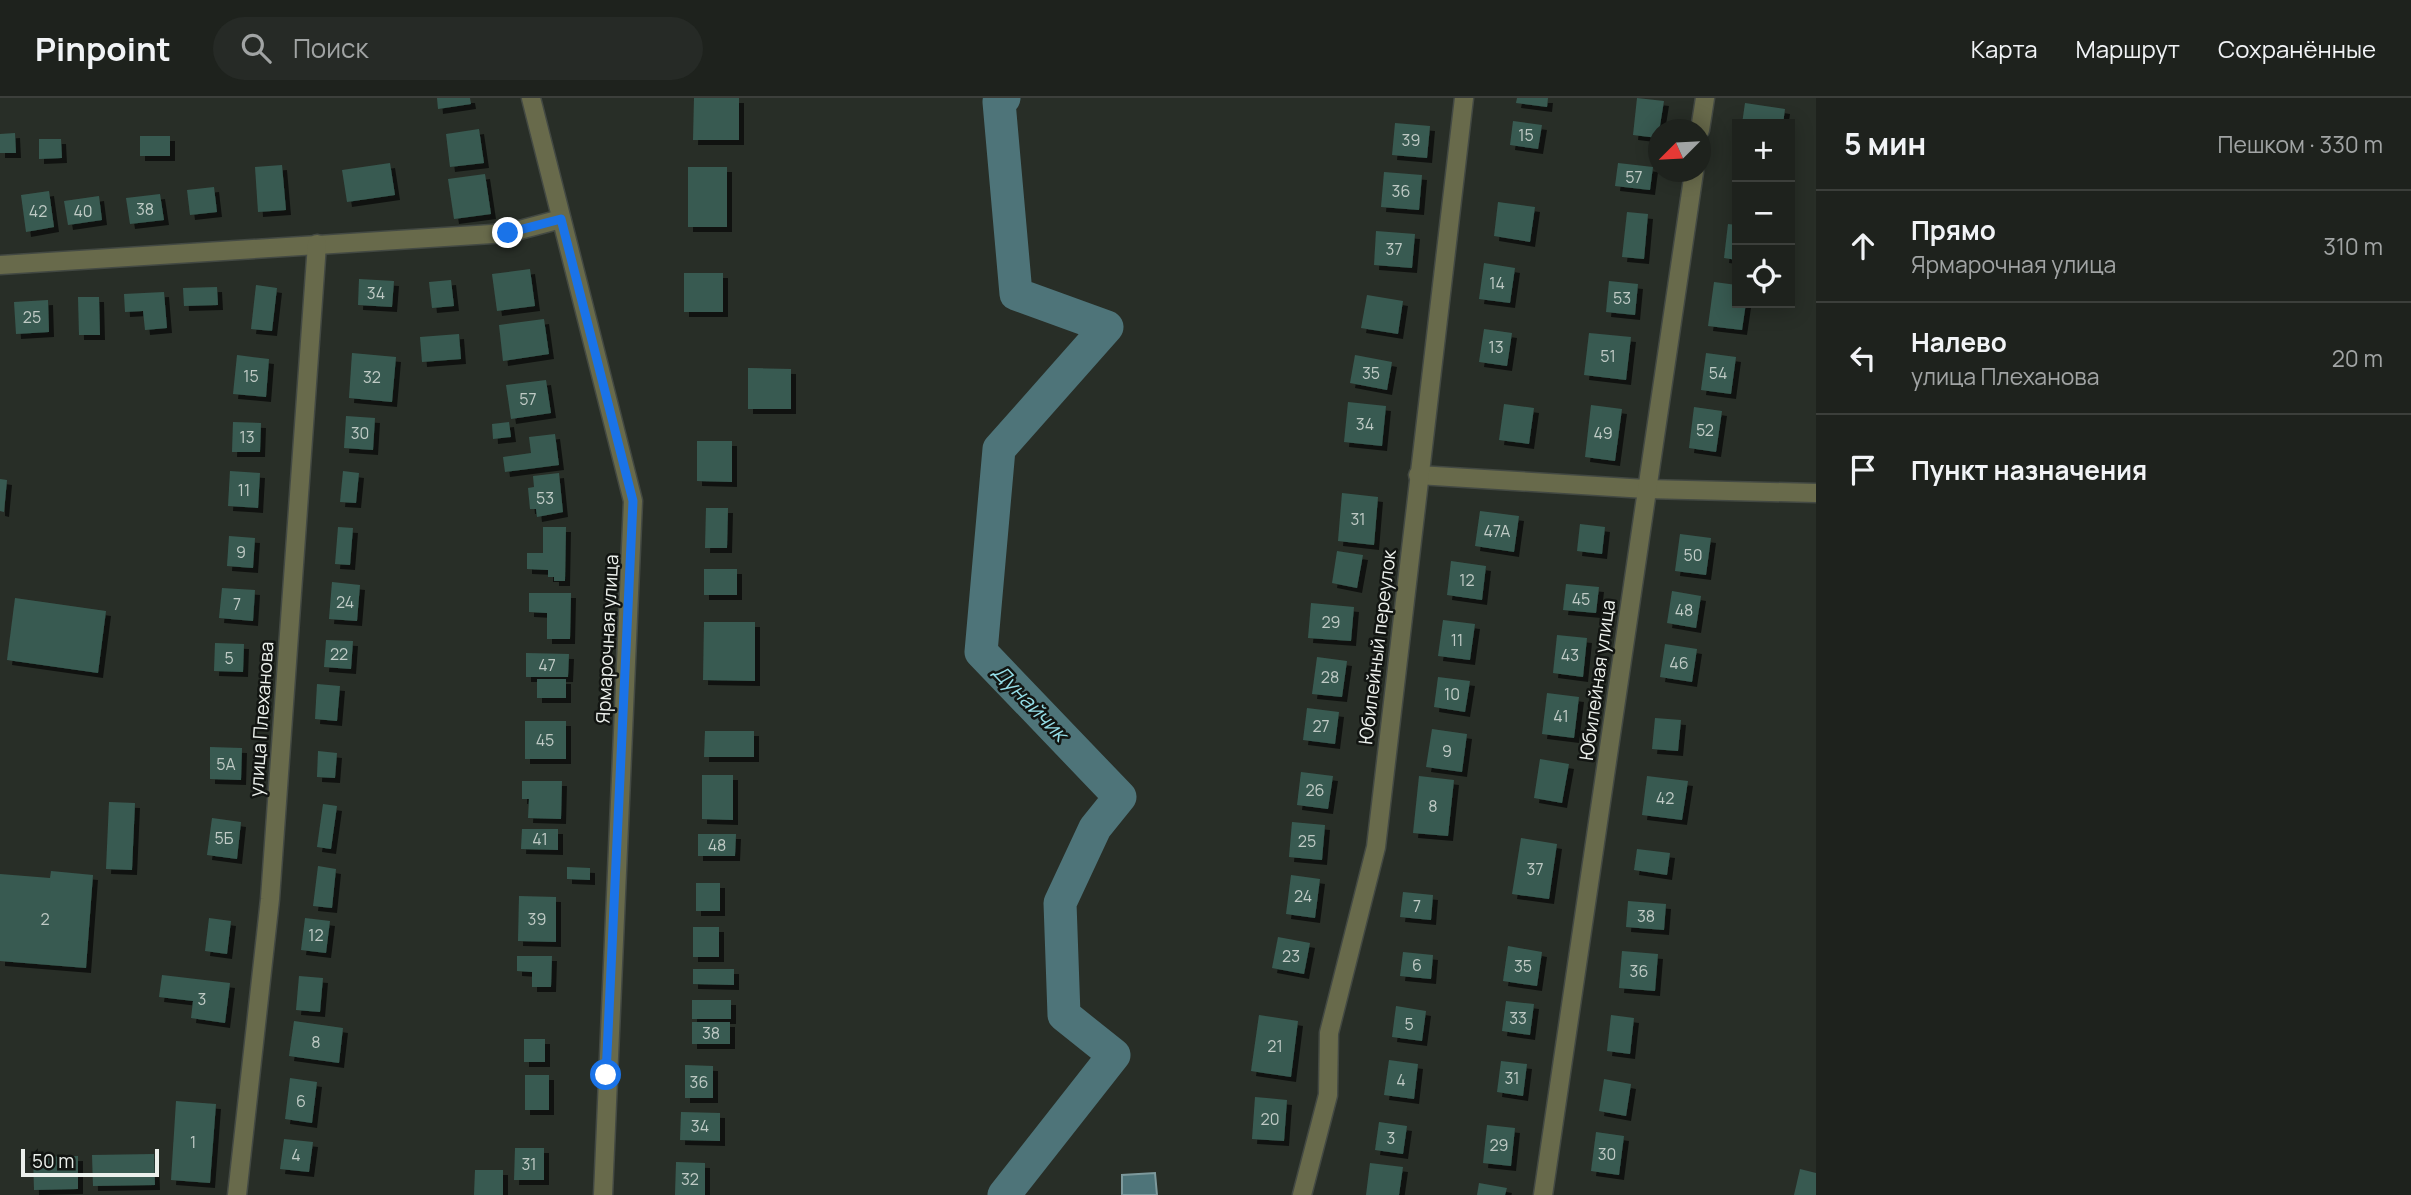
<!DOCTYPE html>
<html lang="ru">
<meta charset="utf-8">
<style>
:root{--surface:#1e221d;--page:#262a26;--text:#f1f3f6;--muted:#a1a4a4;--line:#3c3f3b}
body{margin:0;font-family:Manrope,sans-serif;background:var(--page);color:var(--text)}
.controls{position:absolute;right:21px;top:21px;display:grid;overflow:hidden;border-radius:0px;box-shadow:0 4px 18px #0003}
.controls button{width:63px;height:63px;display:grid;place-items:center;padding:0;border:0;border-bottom:2px solid var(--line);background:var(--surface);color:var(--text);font:35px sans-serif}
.compass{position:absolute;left:1648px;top:21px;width:63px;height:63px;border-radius:50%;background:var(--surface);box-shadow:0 4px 18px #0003;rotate:246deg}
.scale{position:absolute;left:21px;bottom:18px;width:138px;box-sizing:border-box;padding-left:7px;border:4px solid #ecf0ec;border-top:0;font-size:19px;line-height:24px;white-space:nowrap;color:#ecf0ec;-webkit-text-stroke:5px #121512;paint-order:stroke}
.stop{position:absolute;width:21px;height:21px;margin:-16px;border:5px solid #1a73e8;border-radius:50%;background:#fff}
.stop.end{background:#1a73e8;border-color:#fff;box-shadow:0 2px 7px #0008}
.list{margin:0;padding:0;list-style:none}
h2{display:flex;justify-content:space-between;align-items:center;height:91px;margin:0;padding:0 28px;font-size:30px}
h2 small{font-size:23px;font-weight:400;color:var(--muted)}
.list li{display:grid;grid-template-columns:46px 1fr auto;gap:21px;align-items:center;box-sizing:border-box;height:112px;padding:0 28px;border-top:2px solid var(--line)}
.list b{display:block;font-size:26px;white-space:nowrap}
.list p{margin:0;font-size:23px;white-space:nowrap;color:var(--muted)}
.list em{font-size:23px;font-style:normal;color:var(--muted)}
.icon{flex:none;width:38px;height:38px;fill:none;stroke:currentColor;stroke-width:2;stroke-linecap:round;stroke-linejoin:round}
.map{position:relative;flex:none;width:1816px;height:1097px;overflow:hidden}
header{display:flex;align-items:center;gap:42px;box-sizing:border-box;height:98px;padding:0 35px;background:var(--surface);border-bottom:2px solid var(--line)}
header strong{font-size:33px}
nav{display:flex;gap:38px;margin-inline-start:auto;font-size:24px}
.search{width:490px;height:63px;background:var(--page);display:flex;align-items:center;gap:18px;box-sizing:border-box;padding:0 24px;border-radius:38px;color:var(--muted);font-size:26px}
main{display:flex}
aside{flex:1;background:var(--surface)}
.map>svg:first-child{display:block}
.water{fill:#4e7479;stroke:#7d999c;stroke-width:2}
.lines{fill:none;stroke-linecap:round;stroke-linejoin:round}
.river{stroke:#4e7479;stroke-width:33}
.building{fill:#385a51;filter:url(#shadow)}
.street-casing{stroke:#434943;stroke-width:21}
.street{stroke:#686a4b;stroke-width:18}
.route{stroke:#1a73e8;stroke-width:9}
.labels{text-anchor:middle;stroke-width:5;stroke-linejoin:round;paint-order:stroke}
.number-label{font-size:16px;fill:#bfcac5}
.street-label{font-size:19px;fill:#ecf0ec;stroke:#121512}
.water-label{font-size:21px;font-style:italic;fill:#95dee8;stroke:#121512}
</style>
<header>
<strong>Pinpoint</strong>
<div class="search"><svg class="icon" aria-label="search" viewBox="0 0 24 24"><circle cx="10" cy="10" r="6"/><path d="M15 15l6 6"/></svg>Поиск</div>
<nav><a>Карта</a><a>Маршрут</a><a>Сохранённые</a></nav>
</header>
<main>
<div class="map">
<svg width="1816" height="1097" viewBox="0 0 1816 1097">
<defs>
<filter id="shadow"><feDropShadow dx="5" dy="5" stdDeviation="0" flood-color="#0009"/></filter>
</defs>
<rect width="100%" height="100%" fill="#282e27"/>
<polygon class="water" points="1155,1075 1157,1097 1122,1097 1122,1077"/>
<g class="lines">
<polyline class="river" points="1004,1097 1114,957 1064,917 1060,805 1095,730 1120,699 981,554 999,351 1107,229 1016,196 999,4 1004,0"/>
</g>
<g class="building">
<polygon points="437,0 470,0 471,6 438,11"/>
<polygon points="694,0 739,0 739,42 693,42"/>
<polygon points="1517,0 1548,0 1547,9 1516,5"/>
<polygon points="1637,0 1664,3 1658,40 1633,37"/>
<polygon points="1745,5 1785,11 1783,26 1742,26"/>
<polygon points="1513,23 1542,27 1538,51 1510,47"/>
<polygon points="1395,25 1430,28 1427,60 1392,57"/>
<polygon points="479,31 484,65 450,69 446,36"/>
<polygon points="15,35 16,55 0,55 0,36"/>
<rect x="140" y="38" width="30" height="20"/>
<polygon points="39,41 61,41 62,60 39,61"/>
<polygon points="390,65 395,97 347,104 342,72"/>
<polygon points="1618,65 1653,69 1650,92 1615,88"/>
<polygon points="282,67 286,112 258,114 255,69"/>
<rect x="688" y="69" width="39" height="60"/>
<polygon points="1736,73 1737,73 1737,101 1732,100"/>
<polygon points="1384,74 1422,77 1419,112 1381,109"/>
<polygon points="485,76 491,116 454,121 448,81"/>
<polygon points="214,89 217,114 190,117 187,92"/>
<polygon points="49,93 54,129 26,134 21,97"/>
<polygon points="160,96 164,122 130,126 126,100"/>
<polygon points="99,98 102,122 68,127 64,103"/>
<polygon points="1498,104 1535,109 1530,144 1494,138"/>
<polygon points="1627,114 1648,116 1644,161 1622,159"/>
<polygon points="1728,126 1737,127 1737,162 1724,160"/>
<polygon points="1376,133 1415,136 1412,170 1374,167"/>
<polygon points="1484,165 1515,170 1510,205 1479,201"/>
<polygon points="530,171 535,208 497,213 492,176"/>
<rect x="684" y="175" width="39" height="39"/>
<polygon points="359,181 394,183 392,209 358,207"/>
<polygon points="451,182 454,208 432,210 429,184"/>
<polygon points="1609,183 1638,186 1635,217 1606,214"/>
<polygon points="1714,184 1737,187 1737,205 1746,205 1742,232 1708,228"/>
<polygon points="256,187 277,190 272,233 251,231"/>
<polygon points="217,189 218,207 184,208 183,190"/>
<polygon points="164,194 167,230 145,232 143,213 125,214 124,196"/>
<polygon points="1367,197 1403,203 1398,236 1361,230"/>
<polygon points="78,199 99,199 100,237 79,237"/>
<polygon points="48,202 49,234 16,236 14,204"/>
<polygon points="544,221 549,256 503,263 499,227"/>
<polygon points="1484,231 1512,235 1507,268 1479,264"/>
<polygon points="1589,235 1631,239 1626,282 1584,277"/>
<polygon points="459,236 461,261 422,264 420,239"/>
<polygon points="352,255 396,259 392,304 349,300"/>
<polygon points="1706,255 1736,259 1731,296 1701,292"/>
<polygon points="237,257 269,261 266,299 233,296"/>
<polygon points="1355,257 1392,264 1387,292 1350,285"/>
<polygon points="748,270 791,271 791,311 748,311"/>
<polygon points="546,282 551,315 511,321 506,287"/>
<polygon points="1348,304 1386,308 1382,348 1344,344"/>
<polygon points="1504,306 1534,310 1529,346 1499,342"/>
<polygon points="1591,307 1622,311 1615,363 1585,359"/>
<polygon points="1694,309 1722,313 1716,354 1689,350"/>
<polygon points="346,318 375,320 373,352 344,350"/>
<polygon points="233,324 261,325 260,354 232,354"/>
<polygon points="509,324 511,339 493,341 492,326"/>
<polygon points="555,336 559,367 505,374 503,359 531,355 529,339"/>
<polygon points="697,343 732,343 732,384 697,383"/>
<polygon points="230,373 260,375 258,410 228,408"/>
<polygon points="343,373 359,375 356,405 340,404"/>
<polygon points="559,375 563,414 537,419 536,411 530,411 528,390 534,389 533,378"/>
<polygon points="0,381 7,382 4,414 0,413"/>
<polygon points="1342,395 1378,399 1374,447 1338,443"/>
<polygon points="706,410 728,410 727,450 705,450"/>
<polygon points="1480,413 1519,418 1514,454 1475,448"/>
<polygon points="1580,426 1605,429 1602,456 1577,453"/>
<polygon points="338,429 353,430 350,467 335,466"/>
<polygon points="543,429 566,429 565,483 554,483 554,479 548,479 548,472 527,471 527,455 543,455"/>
<polygon points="1680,436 1711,440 1706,477 1675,473"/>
<polygon points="229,438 255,440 253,470 227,468"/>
<polygon points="1337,453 1363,457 1357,490 1332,485"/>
<polygon points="1451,463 1486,468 1482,502 1447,497"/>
<rect x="704" y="471" width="33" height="26"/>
<polygon points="332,484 360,487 357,523 329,521"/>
<polygon points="1566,486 1599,489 1596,515 1563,512"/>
<polygon points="222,490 255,492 253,523 219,520"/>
<polygon points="1672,493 1701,498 1696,530 1667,525"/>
<polygon points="529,495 571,495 570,541 547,541 547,515 529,514"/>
<polygon points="15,500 106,513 98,575 7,562"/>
<polygon points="1311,505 1354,509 1351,543 1308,540"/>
<polygon points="1443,522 1475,526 1470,562 1438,558"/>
<polygon points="704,524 755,524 755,583 703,582"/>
<polygon points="1557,537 1587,540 1583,579 1553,575"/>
<polygon points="326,542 353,543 351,571 324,569"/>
<polygon points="215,545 244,546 243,574 214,573"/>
<polygon points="1665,546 1697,551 1692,584 1660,579"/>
<polygon points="526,555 569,556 568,579 526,579"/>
<polygon points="1317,559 1347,563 1342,599 1312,596"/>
<polygon points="1438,579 1470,583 1465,614 1434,609"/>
<rect x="537" y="581" width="29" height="19"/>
<polygon points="317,586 340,588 337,623 315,621"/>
<polygon points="1547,595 1579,599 1574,640 1542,636"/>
<polygon points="1307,610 1339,614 1335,646 1303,642"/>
<polygon points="1655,620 1681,622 1678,653 1652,651"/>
<rect x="525" y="623" width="41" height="38"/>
<polygon points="1432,631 1467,636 1462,674 1426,669"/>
<polygon points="705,633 754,633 754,659 704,659"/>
<polygon points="210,649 242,650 241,682 210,681"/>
<polygon points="318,653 337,655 335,680 317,679"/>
<polygon points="1540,661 1569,666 1562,705 1534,700"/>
<polygon points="1301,674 1333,678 1328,711 1297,707"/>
<polygon points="702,677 733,677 733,722 702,721"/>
<polygon points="1419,678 1454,682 1448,738 1413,735"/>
<polygon points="1647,678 1688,683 1682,722 1642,717"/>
<polygon points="522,683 562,683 561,721 528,720 529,701 522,701"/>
<polygon points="109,704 135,705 132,772 106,771"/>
<polygon points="323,706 337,708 331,751 317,749"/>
<polygon points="212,720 241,724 237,761 207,757"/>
<polygon points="1292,724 1325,727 1322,762 1289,759"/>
<polygon points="522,731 558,731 558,752 521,751"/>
<polygon points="698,736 736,736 735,758 698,758"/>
<polygon points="1521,740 1557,746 1549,801 1512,796"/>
<polygon points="1637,751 1670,755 1667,777 1634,772"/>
<polygon points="318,768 336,771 332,810 313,808"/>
<polygon points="567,769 590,770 590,782 567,781"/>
<polygon points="51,773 93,777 86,870 0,863 0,776 50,780"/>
<polygon points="1291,777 1320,781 1315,820 1286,816"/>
<rect x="696" y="785" width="24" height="28"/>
<polygon points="1403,794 1433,797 1431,822 1400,819"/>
<polygon points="519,798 556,799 556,844 518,843"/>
<polygon points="1628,803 1666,806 1664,832 1626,829"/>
<polygon points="209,820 231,823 227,856 205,853"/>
<polygon points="305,820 330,823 326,855 301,852"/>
<rect x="693" y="829" width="26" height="30"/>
<polygon points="1278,839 1310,845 1304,876 1272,870"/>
<polygon points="1508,848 1542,854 1537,888 1503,883"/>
<polygon points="1622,853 1658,856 1655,893 1619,890"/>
<polygon points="1403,854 1433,857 1431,881 1400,878"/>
<polygon points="517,858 552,858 551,889 532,889 532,874 517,873"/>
<polygon points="693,871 734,871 734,887 693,886"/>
<polygon points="162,877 230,885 225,925 191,920 193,903 159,899"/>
<polygon points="299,878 323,880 320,914 296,912"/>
<rect x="692" y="902" width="39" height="19"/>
<polygon points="1506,903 1534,906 1530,937 1502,933"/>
<polygon points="1396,908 1426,913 1422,943 1392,939"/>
<polygon points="1259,917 1298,923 1291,979 1251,973"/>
<polygon points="1611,917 1634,920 1630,956 1607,953"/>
<polygon points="294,923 343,930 339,965 289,958"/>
<rect x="692" y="924" width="38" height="22"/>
<rect x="524" y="941" width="21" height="23"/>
<polygon points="1389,962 1418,966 1414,1001 1384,997"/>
<polygon points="1501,963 1527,966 1523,998 1497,994"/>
<polygon points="685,967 713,968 713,1000 685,1000"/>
<rect x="525" y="977" width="24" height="35"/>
<polygon points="290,980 317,984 312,1025 285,1021"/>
<polygon points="1604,981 1631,986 1626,1018 1599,1013"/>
<polygon points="1255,999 1287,1002 1284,1043 1252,1041"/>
<polygon points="176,1003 216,1006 210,1085 171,1082"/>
<polygon points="681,1014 720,1015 720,1043 680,1042"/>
<polygon points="1379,1024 1407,1028 1403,1056 1375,1052"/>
<polygon points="1487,1027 1515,1030 1511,1068 1483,1065"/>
<polygon points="1596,1034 1624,1038 1619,1077 1591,1073"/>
<polygon points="284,1041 313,1044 309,1074 280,1071"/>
<polygon points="515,1050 544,1050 544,1082 514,1082"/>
<polygon points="154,1056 155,1087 93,1088 92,1057"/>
<polygon points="78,1058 78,1091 34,1092 33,1059"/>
<polygon points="676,1064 705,1065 705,1097 675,1097"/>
<polygon points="1370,1065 1403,1069 1399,1097 1366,1097"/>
<polygon points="1800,1071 1816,1075 1816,1097 1794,1097"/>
<polygon points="475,1072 503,1072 503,1097 474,1097"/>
<polygon points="1479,1085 1507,1090 1505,1097 1477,1097"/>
</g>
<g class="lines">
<g class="street-casing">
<g id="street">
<polyline points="531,0 633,403 603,1097"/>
<polyline points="1700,32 1705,0"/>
<polyline points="0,167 508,135 561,121"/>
<polyline points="1418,377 1646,391 1816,395"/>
<polyline points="237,1097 270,801 317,146"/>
<polyline points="1302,1097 1328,997 1329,935 1376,749 1464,0"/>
<polyline points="1543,1097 1694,74"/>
</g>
</g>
<use href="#street" class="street"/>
</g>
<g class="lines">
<polyline class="route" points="508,135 561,121 633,403 606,977"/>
</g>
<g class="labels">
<g class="number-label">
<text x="1526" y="43">15</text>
<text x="1411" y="48">39</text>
<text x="1634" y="85">57</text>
<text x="1401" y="99">36</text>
<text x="145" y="117">38</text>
<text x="38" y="119">42</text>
<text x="83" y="119">40</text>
<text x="1394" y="157">37</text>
<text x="1497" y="191">14</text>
<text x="376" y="201">34</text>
<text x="1622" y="206">53</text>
<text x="32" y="225">25</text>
<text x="1496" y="255">13</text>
<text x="1608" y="264">51</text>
<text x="1371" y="281">35</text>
<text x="1718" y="281">54</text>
<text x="251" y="284">15</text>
<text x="372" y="285">32</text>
<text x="528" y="307">57</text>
<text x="1365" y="332">34</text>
<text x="1705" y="338">52</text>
<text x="360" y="341">30</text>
<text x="1603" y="341">49</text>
<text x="247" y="345">13</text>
<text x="244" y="398">11</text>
<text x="545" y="406">53</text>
<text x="1358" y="427">31</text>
<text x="1497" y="439">47А</text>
<text x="241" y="460">9</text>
<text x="1693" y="463">50</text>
<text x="1467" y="488">12</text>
<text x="1581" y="507">45</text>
<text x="345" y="510">24</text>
<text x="237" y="512">7</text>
<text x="1684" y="518">48</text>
<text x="1331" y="530">29</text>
<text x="1457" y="548">11</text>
<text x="339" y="562">22</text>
<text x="1570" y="563">43</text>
<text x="229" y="566">5</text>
<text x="1679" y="571">46</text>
<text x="547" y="573">47</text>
<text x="1330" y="585">28</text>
<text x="1452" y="602">10</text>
<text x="1561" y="624">41</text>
<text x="1321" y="634">27</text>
<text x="545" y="648">45</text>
<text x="1447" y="659">9</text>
<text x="226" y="672">5А</text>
<text x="1315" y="698">26</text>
<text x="1665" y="706">42</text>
<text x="1433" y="714">8</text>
<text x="224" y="746">5Б</text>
<text x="540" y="747">41</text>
<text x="1307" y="749">25</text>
<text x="717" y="753">48</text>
<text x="1535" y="777">37</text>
<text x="1303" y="804">24</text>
<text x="1417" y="814">7</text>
<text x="1646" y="824">38</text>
<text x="45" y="827">2</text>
<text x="537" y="827">39</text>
<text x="316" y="843">12</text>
<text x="1291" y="864">23</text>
<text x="1417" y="873">6</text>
<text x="1523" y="874">35</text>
<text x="1639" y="879">36</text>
<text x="202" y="907">3</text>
<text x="1518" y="926">33</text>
<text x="1409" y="932">5</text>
<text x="711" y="941">38</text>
<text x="316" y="950">8</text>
<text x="1275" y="954">21</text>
<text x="1512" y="986">31</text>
<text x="1401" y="988">4</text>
<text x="699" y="990">36</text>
<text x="301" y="1009">6</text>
<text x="1270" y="1027">20</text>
<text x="700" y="1034">34</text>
<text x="1391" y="1046">3</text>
<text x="193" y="1050">1</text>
<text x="1499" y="1053">29</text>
<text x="1607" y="1062">30</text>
<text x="296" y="1063">4</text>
<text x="529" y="1072">31</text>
<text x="690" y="1087">32</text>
</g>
<g class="street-label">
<text transform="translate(607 541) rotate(-87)" y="7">Ярмарочная улица</text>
<text transform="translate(1377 549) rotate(-83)" y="7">Юбилейный переулок</text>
<text transform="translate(1597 582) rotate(-82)" y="7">Юбилейная улица</text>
<text transform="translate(261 621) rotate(-86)" y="7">улица Плеханова</text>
</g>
<g class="water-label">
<text transform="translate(1030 605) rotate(46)" y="7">Дунайчик</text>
</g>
</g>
</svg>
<div class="controls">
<button>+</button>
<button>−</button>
<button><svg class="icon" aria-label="locate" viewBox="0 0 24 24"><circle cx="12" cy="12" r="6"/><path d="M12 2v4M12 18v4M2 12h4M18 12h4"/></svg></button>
</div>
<svg class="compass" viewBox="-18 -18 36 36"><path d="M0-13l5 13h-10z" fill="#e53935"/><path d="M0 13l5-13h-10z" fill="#a1a4a4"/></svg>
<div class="scale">50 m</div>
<div class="stop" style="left:606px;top:977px"></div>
<div class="stop end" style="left:508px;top:135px"></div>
</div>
<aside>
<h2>5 мин<small>Пешком · 330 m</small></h2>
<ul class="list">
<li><svg class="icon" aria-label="ahead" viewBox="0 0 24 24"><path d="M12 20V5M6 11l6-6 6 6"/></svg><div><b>Прямо</b><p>Ярмарочная улица</p></div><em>310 m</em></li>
<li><svg class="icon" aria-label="left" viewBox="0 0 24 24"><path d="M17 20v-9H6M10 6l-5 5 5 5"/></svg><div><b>Налево</b><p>улица Плеханова</p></div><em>20 m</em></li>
<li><svg class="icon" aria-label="arrive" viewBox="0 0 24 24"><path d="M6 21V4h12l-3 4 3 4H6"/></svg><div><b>Пункт назначения</b></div></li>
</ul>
</aside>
</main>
